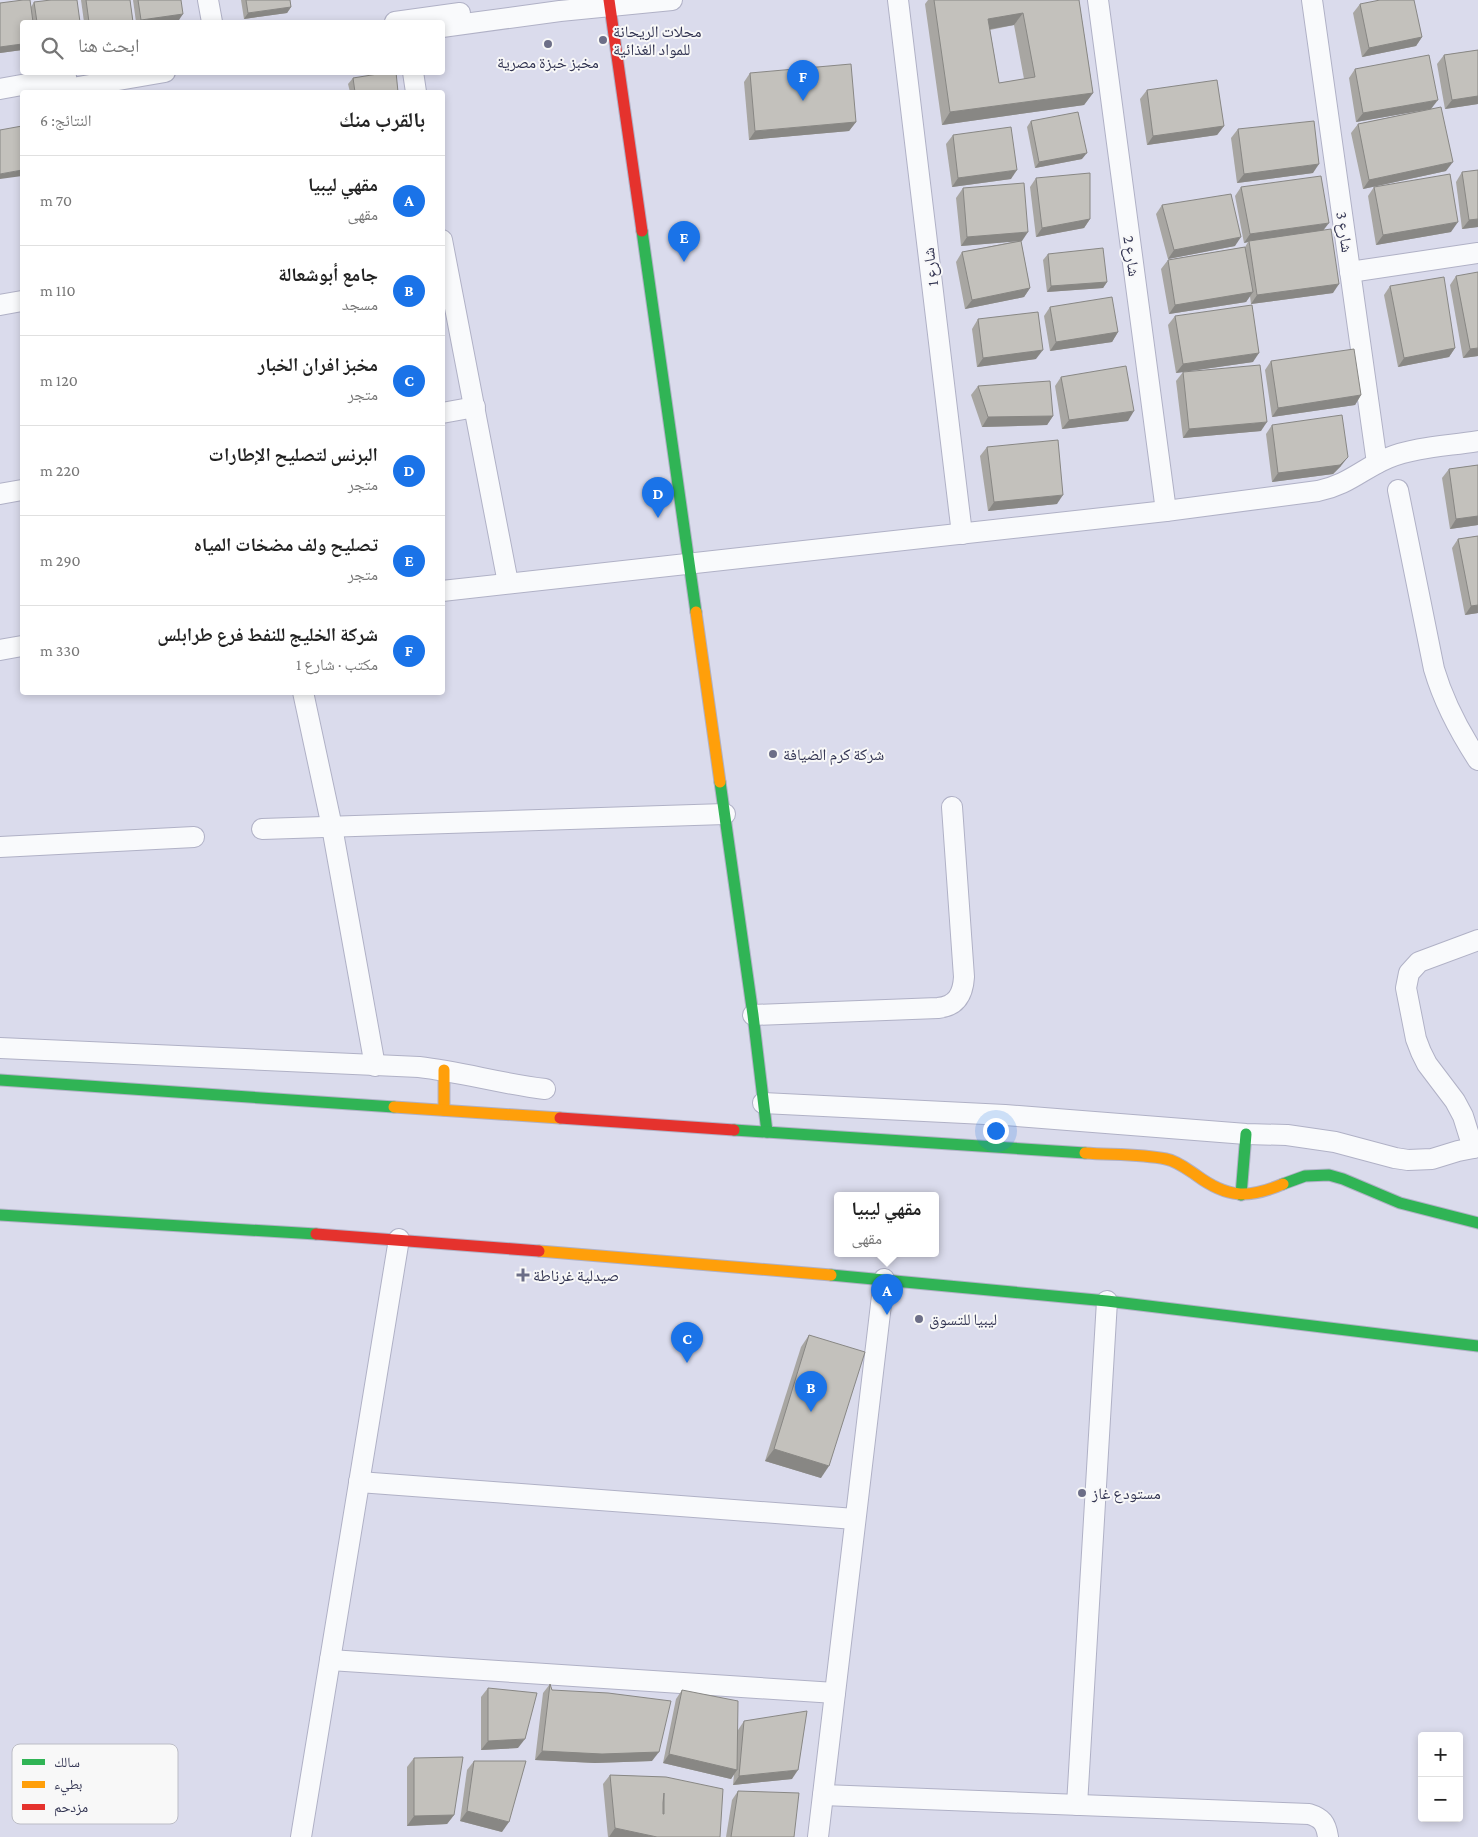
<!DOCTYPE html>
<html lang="ar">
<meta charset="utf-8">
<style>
:root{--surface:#fff;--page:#f6f6f6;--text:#222;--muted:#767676;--line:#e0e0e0;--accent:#1a73e8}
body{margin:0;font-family:"Crimson Pro","Noto Naskh Arabic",serif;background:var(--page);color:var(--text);direction:rtl}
.controls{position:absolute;right:15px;bottom:15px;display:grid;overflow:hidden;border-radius:5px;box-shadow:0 2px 8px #0003}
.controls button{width:45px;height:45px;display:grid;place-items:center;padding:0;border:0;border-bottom:1px solid var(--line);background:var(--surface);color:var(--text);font:25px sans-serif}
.you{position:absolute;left:995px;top:1130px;width:18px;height:18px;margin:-12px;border:4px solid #fff;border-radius:50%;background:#1a73e8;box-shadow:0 0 0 8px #1a73e833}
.badge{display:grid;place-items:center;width:32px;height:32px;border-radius:50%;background:var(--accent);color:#fff;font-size:16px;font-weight:700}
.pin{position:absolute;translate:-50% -41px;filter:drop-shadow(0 1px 2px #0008)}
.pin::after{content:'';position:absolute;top:26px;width:18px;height:15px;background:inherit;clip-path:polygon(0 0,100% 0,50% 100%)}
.popup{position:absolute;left:834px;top:1192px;width:105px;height:65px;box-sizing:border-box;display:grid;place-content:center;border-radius:5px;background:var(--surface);filter:drop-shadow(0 1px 4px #0005);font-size:16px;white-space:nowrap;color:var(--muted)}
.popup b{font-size:19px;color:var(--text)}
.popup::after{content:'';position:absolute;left:50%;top:100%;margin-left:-10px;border:10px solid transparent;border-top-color:var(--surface)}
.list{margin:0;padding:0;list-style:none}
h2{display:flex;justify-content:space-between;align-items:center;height:65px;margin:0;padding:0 20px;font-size:21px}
h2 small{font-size:16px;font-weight:400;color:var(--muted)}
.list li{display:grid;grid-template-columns:32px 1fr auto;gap:15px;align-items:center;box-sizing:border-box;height:90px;padding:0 20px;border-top:1px solid var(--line)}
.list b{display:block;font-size:19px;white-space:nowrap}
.list p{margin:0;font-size:16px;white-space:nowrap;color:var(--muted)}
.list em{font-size:16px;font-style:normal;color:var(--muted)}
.icon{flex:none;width:28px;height:28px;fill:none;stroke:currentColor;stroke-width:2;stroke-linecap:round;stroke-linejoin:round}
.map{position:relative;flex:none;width:1478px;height:1837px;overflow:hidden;direction:ltr}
.search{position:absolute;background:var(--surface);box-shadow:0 2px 8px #0003;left:20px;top:20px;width:425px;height:55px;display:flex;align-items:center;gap:12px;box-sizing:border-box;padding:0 18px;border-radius:5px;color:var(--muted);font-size:19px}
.panel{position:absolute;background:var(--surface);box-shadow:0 2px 8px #0003;left:20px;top:90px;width:425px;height:605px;border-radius:5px;direction:rtl}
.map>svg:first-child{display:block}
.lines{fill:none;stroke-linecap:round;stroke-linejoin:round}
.street-casing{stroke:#b0b1c6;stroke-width:22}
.fast-casing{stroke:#b0b1c6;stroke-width:13}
.slow-casing{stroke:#b0b1c6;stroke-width:13}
.jam-casing{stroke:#b0b1c6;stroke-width:13}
.street{stroke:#f9fafc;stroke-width:20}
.fast{stroke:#30b455;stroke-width:11}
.slow{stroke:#ff9f0a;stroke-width:11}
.jam{stroke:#e5322d;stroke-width:11}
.wall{fill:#a8a6a2;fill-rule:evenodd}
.shaded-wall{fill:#888784}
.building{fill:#c3c1bc;stroke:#888784;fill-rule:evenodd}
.poi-dot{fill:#6c6e87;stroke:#f8f8f8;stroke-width:2}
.labels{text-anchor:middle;stroke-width:4;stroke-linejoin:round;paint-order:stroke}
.poi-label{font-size:16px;fill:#313351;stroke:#f8f8f8;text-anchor:start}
.street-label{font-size:16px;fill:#313351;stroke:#f8f8f8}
.key{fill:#f8f8f8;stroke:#bcbdc6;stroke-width:1}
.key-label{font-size:14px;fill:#313351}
</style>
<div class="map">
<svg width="1478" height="1837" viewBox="0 0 1478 1837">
<rect width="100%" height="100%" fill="#dadbec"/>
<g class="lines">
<g class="street-casing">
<g id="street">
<polyline points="208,0 212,22"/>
<polyline points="898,0 962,534"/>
<polyline points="1098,0 1166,511"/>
<polyline points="1312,0 1377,463"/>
<polyline points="395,22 460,13"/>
<polyline points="442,27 560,11 672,0"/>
<polyline points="413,72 416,92"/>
<polyline points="0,89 66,77"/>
<polyline points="49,92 165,72"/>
<polyline points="442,240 508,583"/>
<polyline points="1350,272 1478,253"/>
<polyline points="0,305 22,301"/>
<polyline points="442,413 475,407"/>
<path d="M1398,490L1434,669C1444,703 1459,731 1478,760"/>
<polyline points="0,494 22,490"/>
<path d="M442,591L1166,511L1318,491C1348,485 1362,469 1388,458C1415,447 1448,446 1478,441"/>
<polyline points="0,650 22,646"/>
<polyline points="303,692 332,827 375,1066"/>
<polyline points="262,829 725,814"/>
<polyline points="0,847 194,837"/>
<path d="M753,1015L938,1008C957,1006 963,994 964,977L952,807"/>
<path d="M0,1048L419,1067C462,1072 502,1084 545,1089"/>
<polyline points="763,1103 1005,1115 1246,1134 1287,1135 1335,1142 1395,1158 1408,1160 1432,1159 1458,1151 1478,1147"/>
<polyline points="1473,1148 1463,1116 1455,1101 1427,1064 1421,1052 1416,1039 1406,988 1409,973 1419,962 1478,940"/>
<polyline points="359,1482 855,1519"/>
<polyline points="330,1660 835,1693"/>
<path d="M823,1795L1309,1814C1322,1818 1326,1823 1328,1837"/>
<polyline points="1077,1805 1107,1301"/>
<polyline points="301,1837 399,1239"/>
<polyline points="818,1837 884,1279"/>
</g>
</g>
<g class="fast-casing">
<g id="fast">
<polyline points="642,231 696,612"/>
<polyline points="720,782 753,1015 767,1132"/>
<polyline points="0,1080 394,1107"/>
<polyline points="734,1130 1085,1153"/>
<polyline points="1283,1184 1305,1176 1329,1175 1343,1179 1400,1203 1478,1223"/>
<polyline points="1241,1195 1246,1134"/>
<polyline points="0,1215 316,1234"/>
<polyline points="831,1275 1107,1301 1478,1346"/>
</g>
</g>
<g class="slow-casing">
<g id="slow">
<polyline points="696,612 720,782"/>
<polyline points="444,1070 444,1110"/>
<polyline points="394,1107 560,1118"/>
<path d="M1085,1153C1111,1155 1140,1154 1166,1159C1177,1161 1187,1169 1196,1175C1227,1198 1248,1199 1283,1184"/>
<polyline points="539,1251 831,1275"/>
</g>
</g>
<g class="jam-casing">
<g id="jam">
<polyline points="609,0 642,231"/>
<polyline points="560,1118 734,1130"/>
<polyline points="316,1234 539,1251"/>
</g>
</g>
<use href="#street" class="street"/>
<use href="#fast" class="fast"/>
<use href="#slow" class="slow"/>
<use href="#jam" class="jam"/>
</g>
<g class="wall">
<polygon points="81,0 130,0 133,22 84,22"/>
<polygon points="133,0 181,0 179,20 164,22 136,22"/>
<polygon points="241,0 290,0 291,7 287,13 244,19"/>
<path d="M928,0H1079L1093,93L1084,105L942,125L925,4ZM1014,25L1024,79L999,83L990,30Z"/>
<polygon points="34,2 80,22 22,22 22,50 0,53 0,3 31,7"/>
<polygon points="1360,4 1422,37 1416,46 1362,57 1353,13"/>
<polygon points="1478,50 1478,104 1445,109 1437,64 1444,55"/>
<polygon points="1355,69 1432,109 1446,171 1363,189 1351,133 1358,124 1429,109 1356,122 1349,78"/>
<polygon points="750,73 856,122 849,131 749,140 744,82"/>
<polygon points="353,78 398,92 350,92 348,84"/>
<polygon points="1147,90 1224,126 1217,135 1147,145 1140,99"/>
<polygon points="1031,121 1082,159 1035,168 1027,127"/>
<polygon points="1238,129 1313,173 1237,183 1231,138"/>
<polygon points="953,135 1011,179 952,187 946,144"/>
<polygon points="1462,172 1478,227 1462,229 1456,182"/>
<polygon points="1036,178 1090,219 1084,228 1036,237 1030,187"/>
<polygon points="1241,187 1324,230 1333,293 1251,304 1250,296 1246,302 1169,314 1161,269 1168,260 1245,247 1248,242 1244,243 1235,196"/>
<polygon points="1374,187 1451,232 1376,245 1368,196"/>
<polygon points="963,188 1022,241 1021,241 1030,288 1024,297 965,309 956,262 962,252 1017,241 961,246 956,198"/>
<polygon points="1162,205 1235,246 1168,259 1156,214"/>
<polygon points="1048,254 1107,282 1103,288 1047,292 1043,260"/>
<polygon points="1456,276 1478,356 1463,358 1450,285"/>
<polygon points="1390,286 1455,348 1449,357 1398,367 1384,295"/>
<polygon points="1050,307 1118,332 1112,342 1050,351 1044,316"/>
<polygon points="1175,316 1253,362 1176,373 1168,325"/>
<polygon points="978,319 1036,359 977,367 972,329"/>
<polygon points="1271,361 1361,395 1355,405 1272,417 1265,370"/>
<polygon points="1183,372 1261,431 1183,438 1176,381"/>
<polygon points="1061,377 1128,421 1062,429 1055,386"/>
<polygon points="978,386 1053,416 1047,425 982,427 971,395"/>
<polygon points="1272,425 1341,466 1333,474 1272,482 1266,434"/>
<polygon points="987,447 1057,504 988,511 980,456"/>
<polygon points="1478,465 1478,525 1450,529 1442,478 1449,469"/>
<polygon points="1478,536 1478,613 1465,615 1452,548 1458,539"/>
<polygon points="809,1335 821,1478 765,1461 801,1347"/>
<polygon points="550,1684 552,1690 652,1761 595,1763 535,1760 543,1693"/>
<polygon points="488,1688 518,1748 481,1750 481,1697"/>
<polygon points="682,1690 738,1730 744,1721 792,1779 733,1785 734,1774 731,1779 663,1763 676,1699"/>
<polygon points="414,1758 454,1815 447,1824 407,1826 407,1767"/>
<polygon points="474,1761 502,1832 460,1821 467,1770"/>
<polygon points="610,1775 666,1777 720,1837 608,1837 603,1784"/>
<polygon points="738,1791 794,1837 726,1837 732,1800"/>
</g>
<g class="shaded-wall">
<polygon points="291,7 287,13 244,19 248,13"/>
<polygon points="1023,13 1014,25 979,31 988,19"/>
<polygon points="183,14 179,20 164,22 139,22 141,20"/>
<polygon points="1422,37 1416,46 1362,57 1369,48"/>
<polygon points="22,44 22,50 0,53 0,47"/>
<polygon points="1093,93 1084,105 942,125 950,112"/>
<polygon points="1478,96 1478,104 1445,109 1452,100"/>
<polygon points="1438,100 1431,109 1356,122 1363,113"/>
<polygon points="856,122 849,131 749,140 755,131"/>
<polygon points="1224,126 1217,135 1147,145 1153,136"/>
<polygon points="1087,153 1082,159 1035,168 1039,162"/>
<polygon points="1453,162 1446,171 1363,189 1369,180"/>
<polygon points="1319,164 1313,173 1237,183 1244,174"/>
<polygon points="22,170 22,176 0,179 0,174"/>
<polygon points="1017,170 1011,179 952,187 958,178"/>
<polygon points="1090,219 1084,228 1036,237 1042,228"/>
<polygon points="1478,219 1478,227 1462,229 1469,220"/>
<polygon points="1458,222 1451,232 1376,245 1383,235"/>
<polygon points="1329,223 1322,232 1249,241 1248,242 1244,243 1250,234"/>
<polygon points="1028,232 1022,241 961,246 967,237"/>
<polygon points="1241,237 1235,246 1168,259 1174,250"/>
<polygon points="1107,282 1103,288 1047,292 1051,286"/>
<polygon points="1339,284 1333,293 1251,304 1257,295"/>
<polygon points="1030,288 1024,297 965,309 972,300"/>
<polygon points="1253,292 1246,302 1169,314 1175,305"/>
<polygon points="1118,332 1112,342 1050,351 1056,342"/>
<polygon points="1455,348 1449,357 1398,367 1404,358"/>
<polygon points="1478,348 1478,356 1463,358 1470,349"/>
<polygon points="1043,350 1036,359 977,367 983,358"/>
<polygon points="1259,353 1253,362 1176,373 1183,364"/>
<polygon points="1361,395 1355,405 1272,417 1278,408"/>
<polygon points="1134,411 1128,421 1062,429 1069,420"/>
<polygon points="1053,416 1047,425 982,427 988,417"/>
<polygon points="1267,422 1261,431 1183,438 1189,429"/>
<polygon points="1348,457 1341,466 1333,474 1272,482 1278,473"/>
<polygon points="1063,495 1057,504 988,511 994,502"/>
<polygon points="1478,516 1478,525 1450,529 1456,519"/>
<polygon points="1478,605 1478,613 1465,615 1471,606"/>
<polygon points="774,1449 829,1466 821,1478 765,1461"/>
<polygon points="525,1739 518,1748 481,1750 488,1741"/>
<polygon points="542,1751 659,1752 652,1761 595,1763 535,1760"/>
<polygon points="669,1754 737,1770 731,1779 663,1763"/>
<polygon points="798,1770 792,1779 733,1785 739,1776"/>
<polygon points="467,1811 509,1822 502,1832 460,1821"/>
<polygon points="454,1815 447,1824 407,1826 414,1816"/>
<polygon points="615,1828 657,1837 609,1837"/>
</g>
<g class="building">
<polygon points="23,0 30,0 33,22 22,22 22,44 0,47 0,3"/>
<polygon points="51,0 77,0 80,22 37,22 34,2"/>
<polygon points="86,0 130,0 133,22 89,22"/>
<polygon points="138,0 181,0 183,14 141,20"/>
<polygon points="246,0 290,0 291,7 248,13"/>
<path d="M934,0H1079L1093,93L950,112ZM1023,13L1035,77L999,83L988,19Z"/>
<polygon points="1380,0 1414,0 1422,37 1369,48 1360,4"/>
<polygon points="1478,50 1478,96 1452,100 1444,55"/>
<polygon points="1429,55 1438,100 1363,113 1355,69"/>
<polygon points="851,64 856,122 755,131 750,73"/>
<polygon points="390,72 396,72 398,92 355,92 353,78"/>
<polygon points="1217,80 1224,126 1153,136 1147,90"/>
<polygon points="1441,107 1453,162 1369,180 1358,124"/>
<polygon points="1078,112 1087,153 1039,162 1031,121"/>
<polygon points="1314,121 1319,164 1244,174 1238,129"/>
<polygon points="22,126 22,170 0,174 0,130"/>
<polygon points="1011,127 1017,170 958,178 953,135"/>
<polygon points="1478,170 1478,219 1469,220 1462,172"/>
<polygon points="1090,173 1090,219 1042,228 1036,178"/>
<polygon points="1450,174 1458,222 1383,235 1374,187"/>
<polygon points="1321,176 1329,223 1250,234 1241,187"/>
<polygon points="1024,183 1028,232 967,237 963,188"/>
<polygon points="1231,194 1241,237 1174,250 1162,205"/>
<polygon points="1331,229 1339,284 1257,295 1249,241"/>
<polygon points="1021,241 1030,288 972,300 962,252"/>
<polygon points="1245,247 1253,292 1175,305 1168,260"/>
<polygon points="1103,248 1107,282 1051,286 1048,254"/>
<polygon points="1478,272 1478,348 1470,349 1456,276"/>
<polygon points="1444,277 1455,348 1404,358 1390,286"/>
<polygon points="1112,297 1118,332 1056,342 1050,307"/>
<polygon points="1252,305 1259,353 1183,364 1175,316"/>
<polygon points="1038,312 1043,350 983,358 978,319"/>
<polygon points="1354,349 1361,395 1278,408 1271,361"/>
<polygon points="1260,365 1267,422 1189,429 1183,372"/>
<polygon points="1126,366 1134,411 1069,420 1061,377"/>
<polygon points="1050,381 1053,416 988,417 978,386"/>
<polygon points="1342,415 1348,457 1340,465 1278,473 1272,425"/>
<polygon points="1058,440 1063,495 994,502 987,447"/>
<polygon points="1478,465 1478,516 1456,519 1449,469"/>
<polygon points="1478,536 1478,605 1471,606 1458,539"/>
<polygon points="809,1335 865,1352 829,1466 774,1449"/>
<polygon points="550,1684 552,1690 608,1693 671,1701 659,1752 602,1754 542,1751"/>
<polygon points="488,1688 537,1693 525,1739 488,1741"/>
<polygon points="682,1690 738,1701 737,1770 669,1754"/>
<polygon points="807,1711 798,1770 739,1776 744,1721"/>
<polygon points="463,1757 454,1815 414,1816 414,1758"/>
<polygon points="474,1761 526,1761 509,1822 467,1811"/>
<path d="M610,1775L666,1777L723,1789L720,1837H657L615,1828ZM664,1793V1814H663V1803Z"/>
<polygon points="738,1791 799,1793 794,1837 731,1837"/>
</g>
<g class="poi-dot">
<circle cx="603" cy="40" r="5"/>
<circle cx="548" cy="44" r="5"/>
<circle cx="773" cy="754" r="5"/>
<path d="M520.5 1267.5h5v5h5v5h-5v5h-5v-5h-5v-5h5z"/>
<circle cx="919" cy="1319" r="5"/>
<circle cx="1082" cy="1493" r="5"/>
</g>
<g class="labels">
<g class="poi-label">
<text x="613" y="37">محلات الريحانة<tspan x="613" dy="18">للمواد الغذائية</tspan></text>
<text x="548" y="68" text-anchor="middle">مخبز خبزة مصرية</text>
<text x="783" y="760">شركة كرم الضيافة</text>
<text x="533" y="1281">صيدلية غرناطة</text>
<text x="929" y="1325">ليبيا للتسوق</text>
<text x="1092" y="1499">مستودع غاز</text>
</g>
<g class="street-label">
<text transform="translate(1345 232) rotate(82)" y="6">شارع 3</text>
<text transform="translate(1132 256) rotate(82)" y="6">شارع 2</text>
<text transform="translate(930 267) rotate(-97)" y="6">شارع 1</text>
</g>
</g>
<rect x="12" y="1744" width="166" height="80" rx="8" class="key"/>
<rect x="22" y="1759" width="23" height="6" fill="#30b455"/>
<rect x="22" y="1781" width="23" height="7" fill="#ff9f0a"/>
<rect x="22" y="1804" width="23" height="6" fill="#e5322d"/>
<g class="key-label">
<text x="54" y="1767">سالك</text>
<text x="54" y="1789">بطيء</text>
<text x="54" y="1812">مزدحم</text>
</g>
</svg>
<div class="controls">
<button>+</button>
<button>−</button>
</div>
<div class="you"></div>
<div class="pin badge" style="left:887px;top:1315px">A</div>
<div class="popup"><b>مقهي ليبيا</b>مقهى</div>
<div class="pin badge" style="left:811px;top:1412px">B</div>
<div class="pin badge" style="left:687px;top:1363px">C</div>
<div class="pin badge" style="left:658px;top:518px">D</div>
<div class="pin badge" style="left:684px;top:262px">E</div>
<div class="pin badge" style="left:803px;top:101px">F</div>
<div class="search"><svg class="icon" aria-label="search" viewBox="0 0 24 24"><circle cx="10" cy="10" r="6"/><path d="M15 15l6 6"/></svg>ابحث هنا</div>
<section class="panel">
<h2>بالقرب منك<small>النتائج: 6</small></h2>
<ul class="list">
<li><span class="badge">A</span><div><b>مقهي ليبيا</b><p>مقهى</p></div><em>70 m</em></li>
<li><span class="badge">B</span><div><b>جامع أبوشعالة</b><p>مسجد</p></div><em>110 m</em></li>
<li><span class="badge">C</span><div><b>مخبز افران الخبار</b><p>متجر</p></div><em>120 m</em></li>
<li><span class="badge">D</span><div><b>البرنس لتصليح الإطارات</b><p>متجر</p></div><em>220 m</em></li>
<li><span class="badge">E</span><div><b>تصليح ولف مضخات المياه</b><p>متجر</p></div><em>290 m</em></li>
<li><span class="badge">F</span><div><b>شركة الخليج للنفط فرع طرابلس</b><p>مكتب · شارع 1</p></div><em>330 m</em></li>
</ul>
</section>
</div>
